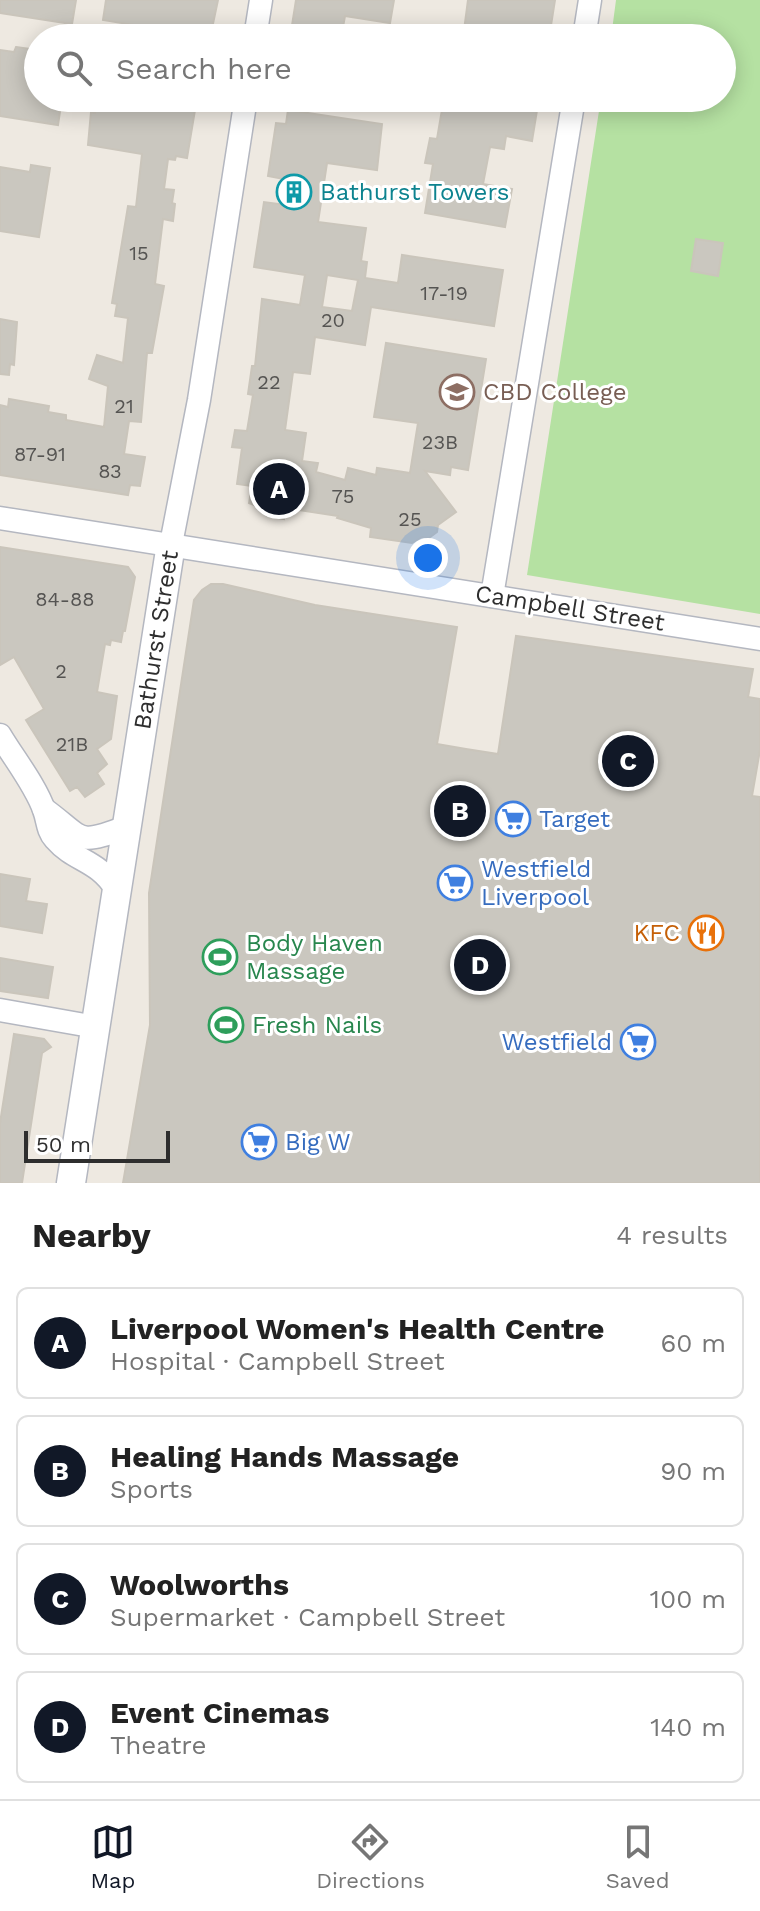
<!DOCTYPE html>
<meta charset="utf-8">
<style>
:root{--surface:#fff;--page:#f2f2f2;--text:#222;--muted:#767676;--line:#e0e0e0;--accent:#111827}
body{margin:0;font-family:"Work Sans",sans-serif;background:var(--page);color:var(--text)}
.scale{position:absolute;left:24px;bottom:20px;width:146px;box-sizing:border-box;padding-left:8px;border:4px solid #2e2e2e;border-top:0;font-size:22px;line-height:28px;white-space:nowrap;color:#2e2e2e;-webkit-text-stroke:6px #fff;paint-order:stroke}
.you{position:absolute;left:428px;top:558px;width:28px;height:28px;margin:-20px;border:6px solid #fff;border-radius:50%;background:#1a73e8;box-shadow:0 0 0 12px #1a73e833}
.badge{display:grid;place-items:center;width:52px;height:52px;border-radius:50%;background:var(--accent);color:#fff;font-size:26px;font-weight:700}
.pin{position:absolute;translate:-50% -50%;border:4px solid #fff;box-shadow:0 2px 8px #0006}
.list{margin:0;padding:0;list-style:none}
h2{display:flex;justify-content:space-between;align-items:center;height:104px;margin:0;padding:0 32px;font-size:34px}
h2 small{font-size:26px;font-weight:400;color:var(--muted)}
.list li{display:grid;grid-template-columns:52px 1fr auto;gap:24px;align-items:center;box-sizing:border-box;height:112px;margin:0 16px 16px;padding:0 16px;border:2px solid var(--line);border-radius:12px}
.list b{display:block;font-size:30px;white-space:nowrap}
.list p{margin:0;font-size:26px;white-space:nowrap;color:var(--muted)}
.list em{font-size:26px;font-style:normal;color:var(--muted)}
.icon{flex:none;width:44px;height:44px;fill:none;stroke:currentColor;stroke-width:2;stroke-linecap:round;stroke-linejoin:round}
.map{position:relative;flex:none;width:760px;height:1183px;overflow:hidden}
.search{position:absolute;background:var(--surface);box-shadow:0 4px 20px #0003;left:24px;right:24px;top:24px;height:88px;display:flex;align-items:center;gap:20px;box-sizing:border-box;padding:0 28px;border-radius:44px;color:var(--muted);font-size:30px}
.sheet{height:616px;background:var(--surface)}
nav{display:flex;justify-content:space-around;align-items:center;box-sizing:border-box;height:112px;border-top:2px solid var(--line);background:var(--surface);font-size:22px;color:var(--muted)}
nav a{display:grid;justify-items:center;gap:4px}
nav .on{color:var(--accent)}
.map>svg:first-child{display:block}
.green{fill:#b5e1a2}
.building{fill:#cac7bf;stroke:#cac5bb;stroke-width:2;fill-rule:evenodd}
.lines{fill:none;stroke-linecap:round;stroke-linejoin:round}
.minor-casing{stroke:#b4b7c0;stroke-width:25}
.tertiary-casing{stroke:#b4b7c0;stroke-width:31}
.minor{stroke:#fff;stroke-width:22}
.tertiary{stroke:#fff;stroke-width:28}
.labels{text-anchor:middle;stroke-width:6;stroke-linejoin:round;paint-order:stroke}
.number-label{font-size:20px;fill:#555452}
.culture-label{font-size:24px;fill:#0d838f;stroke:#fff;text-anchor:start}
.education-label{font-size:24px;fill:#785e54;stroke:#fff;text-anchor:start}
.street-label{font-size:24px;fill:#2e2e2e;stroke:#fff}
.shop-label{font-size:24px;fill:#366cbe;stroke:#fff;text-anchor:start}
.food-label{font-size:24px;fill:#c56008;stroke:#fff;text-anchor:end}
.leisure-label{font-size:24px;fill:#27864d;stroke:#fff;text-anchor:start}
</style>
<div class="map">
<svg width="760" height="1183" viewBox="0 0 760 1183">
<rect width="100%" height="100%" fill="#eee9e1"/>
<polygon class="green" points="616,0 760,0 760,614 527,575 601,98 722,98 722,38 611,38"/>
<g class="building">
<polygon points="0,0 76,0 72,24 0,13"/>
<polygon points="106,0 218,0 210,38 164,34 164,30 103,20"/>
<polygon points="296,0 394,0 390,23 345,16 341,38 290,38"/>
<polygon points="468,0 555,0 549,38 463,38"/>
<polygon points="16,47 38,50 38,98 62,98 58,125 0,116 0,50 14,52"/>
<polygon points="97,98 197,98 187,158 176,156 175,160 168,159 164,189 174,190 172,203 175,204 173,221 163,219 155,284 164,286 152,353 147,353 141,422 129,421 124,454 145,457 140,486 130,485 128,495 0,475 0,405 8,407 9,399 49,406 48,412 66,415 66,420 104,427 108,386 89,379 97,355 123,363 128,318 115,316 117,304 112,303 128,206 136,207 142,154 88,145 91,112 95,113"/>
<polygon points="444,98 539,98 532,141 506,136 504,149 490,147 483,184 512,189 505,227 425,213 433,164 425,163 430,138 437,139"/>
<path d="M288,110L382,124L377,170L327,163L318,222L366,228L361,261L367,262L365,278L398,283L402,255L503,270L494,326L371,307L365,345L315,337L310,374L293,372L285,430L306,433L302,461L318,463L316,472L345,480L348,468L376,475L377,468L410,473L418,423L374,417L386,343L486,359L468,470L451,467L450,475L425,471L456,512L438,525L437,532L429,538L422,537L412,543L370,537L371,528L337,518L338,516L286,508L284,519L267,516L268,510L249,503L252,486L237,484L242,448L232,447L235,430L247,431L253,395L248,394L252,366H255L262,299L300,305L305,275L254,267L264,202L286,205L289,180L268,176L276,123L286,124ZM327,275L358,280L352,311L322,307Z"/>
<polygon points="31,165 50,168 39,237 0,231 0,167 30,172"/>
<polygon points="696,239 723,243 718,276 691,271"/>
<polygon points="0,319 17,322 14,365 10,364 9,375 0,374"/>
<polygon points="0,547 128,567 135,577 125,631 123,631 121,642 111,640 110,645 105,644 97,692 117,696 111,739 97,749 107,764 97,773 104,784 85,797 77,787 70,791 26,720 44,709 14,657 0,665"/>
<polygon points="211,584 223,584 315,605 457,627 437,744 466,749 498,754 516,636 753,669 748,697 760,699 760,750 752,796 760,797 760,1183 123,1183 150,1025 149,893 194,600 202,590"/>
<polygon points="0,874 30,879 26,901 47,904 42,933 0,926"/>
<polygon points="0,958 53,967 48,998 0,991"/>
<polygon points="14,1034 44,1039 51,1047 42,1053 22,1183 0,1183 0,1123"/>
</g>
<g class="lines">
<g class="minor-casing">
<g id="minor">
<polyline points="255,38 261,0"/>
<polyline points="584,38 590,0"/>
<polyline points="0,518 760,639"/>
<polyline points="171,544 199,400 246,98"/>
<polyline points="492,596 574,98"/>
<path d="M0,735C13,757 36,786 44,810C48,820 47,830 55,839C75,862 97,859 116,889"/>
<path d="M44,809C84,838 75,847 126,827"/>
<polyline points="0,1010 96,1027"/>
</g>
</g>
<g class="tertiary-casing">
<polyline id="tertiary" points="71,1183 171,544"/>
</g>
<use href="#minor" class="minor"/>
<use href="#tertiary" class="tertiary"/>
</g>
<defs>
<g id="building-ring" transform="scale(1.8)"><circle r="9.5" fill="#fff" stroke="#0f9aa8" stroke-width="1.5"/><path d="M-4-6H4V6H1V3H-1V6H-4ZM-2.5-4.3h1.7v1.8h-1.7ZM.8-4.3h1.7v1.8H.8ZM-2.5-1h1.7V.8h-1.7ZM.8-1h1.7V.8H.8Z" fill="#0f9aa8"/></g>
<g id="university-ring" transform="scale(1.8)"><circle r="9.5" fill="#fff" stroke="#8d6e63" stroke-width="1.5"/><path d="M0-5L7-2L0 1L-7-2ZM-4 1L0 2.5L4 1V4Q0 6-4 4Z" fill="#8d6e63"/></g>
<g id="supermarket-ring" transform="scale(1.8)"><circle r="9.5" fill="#fff" stroke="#3f7fe0" stroke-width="1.5"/><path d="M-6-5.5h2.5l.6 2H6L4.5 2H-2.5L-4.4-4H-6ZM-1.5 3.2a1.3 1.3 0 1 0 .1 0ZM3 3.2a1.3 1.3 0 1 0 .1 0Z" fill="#3f7fe0"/></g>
<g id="restaurant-ring" transform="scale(1.8)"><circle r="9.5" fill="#fff" stroke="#e8710a" stroke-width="1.5"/><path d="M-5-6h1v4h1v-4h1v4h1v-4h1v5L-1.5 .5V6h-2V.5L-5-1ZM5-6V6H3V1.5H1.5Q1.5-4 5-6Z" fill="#e8710a"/></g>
<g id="stadium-ring" transform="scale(1.8)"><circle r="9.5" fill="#fff" stroke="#2e9e5b" stroke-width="1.5"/><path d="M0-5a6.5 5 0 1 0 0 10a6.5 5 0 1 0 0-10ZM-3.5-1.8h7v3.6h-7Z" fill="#2e9e5b"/></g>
</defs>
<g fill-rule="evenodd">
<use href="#building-ring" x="294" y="192"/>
<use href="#university-ring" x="457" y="392"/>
<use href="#supermarket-ring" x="513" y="819"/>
<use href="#supermarket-ring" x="455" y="883"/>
<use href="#restaurant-ring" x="706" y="933"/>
<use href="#stadium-ring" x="220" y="957"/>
<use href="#stadium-ring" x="226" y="1025"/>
<use href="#supermarket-ring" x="638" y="1042"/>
<use href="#supermarket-ring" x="259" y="1142"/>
</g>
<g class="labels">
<g class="number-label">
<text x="139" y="260">15</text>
<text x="444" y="300">17-19</text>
<text x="333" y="327">20</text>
<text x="269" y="389">22</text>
<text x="124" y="413">21</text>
<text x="440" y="449">23B</text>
<text x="40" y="461">87-91</text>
<text x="110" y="478">83</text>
<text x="343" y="503">75</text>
<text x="410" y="526">25</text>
<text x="65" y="606">84-88</text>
<text x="61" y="678">2</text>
<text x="72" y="751">21B</text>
</g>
<g class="culture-label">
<text x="320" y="200">Bathurst Towers</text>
</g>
<g class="education-label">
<text x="483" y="400">CBD College</text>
</g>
<g class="street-label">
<text transform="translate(570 608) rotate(9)" y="8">Campbell Street</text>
<text transform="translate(156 640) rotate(-81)" y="8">Bathurst Street</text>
</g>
<g class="shop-label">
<text x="539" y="827">Target</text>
<text x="481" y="877">Westfield<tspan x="481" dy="28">Liverpool</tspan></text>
<text x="612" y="1050" text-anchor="end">Westfield</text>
<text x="285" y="1150">Big W</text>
</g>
<g class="food-label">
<text x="680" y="941">KFC</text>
</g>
<g class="leisure-label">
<text x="246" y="951">Body Haven<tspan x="246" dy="28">Massage</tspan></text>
<text x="252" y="1033">Fresh Nails</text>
</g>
</g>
</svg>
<div class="scale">50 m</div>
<div class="you"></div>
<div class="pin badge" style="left:279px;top:489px">A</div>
<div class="pin badge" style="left:460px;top:811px">B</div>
<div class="pin badge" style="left:628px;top:761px">C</div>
<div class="pin badge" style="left:480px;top:965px">D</div>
<div class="search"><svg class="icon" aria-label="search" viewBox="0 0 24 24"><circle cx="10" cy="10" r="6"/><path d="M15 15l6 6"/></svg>Search here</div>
</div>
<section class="sheet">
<h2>Nearby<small>4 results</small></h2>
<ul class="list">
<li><span class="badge">A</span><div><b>Liverpool Women's Health Centre</b><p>Hospital · Campbell Street</p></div><em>60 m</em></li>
<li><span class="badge">B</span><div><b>Healing Hands Massage</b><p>Sports</p></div><em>90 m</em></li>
<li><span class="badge">C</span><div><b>Woolworths</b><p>Supermarket · Campbell Street</p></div><em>100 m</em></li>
<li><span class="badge">D</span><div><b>Event Cinemas</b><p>Theatre</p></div><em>140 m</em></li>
</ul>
</section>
<nav>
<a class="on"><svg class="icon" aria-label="map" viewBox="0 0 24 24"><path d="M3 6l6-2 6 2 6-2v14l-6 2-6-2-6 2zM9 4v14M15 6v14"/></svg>Map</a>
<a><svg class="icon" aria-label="directions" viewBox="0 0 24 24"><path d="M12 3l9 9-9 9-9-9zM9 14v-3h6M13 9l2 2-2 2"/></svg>Directions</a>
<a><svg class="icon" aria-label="saved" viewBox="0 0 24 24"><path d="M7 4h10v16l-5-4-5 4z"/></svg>Saved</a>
</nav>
